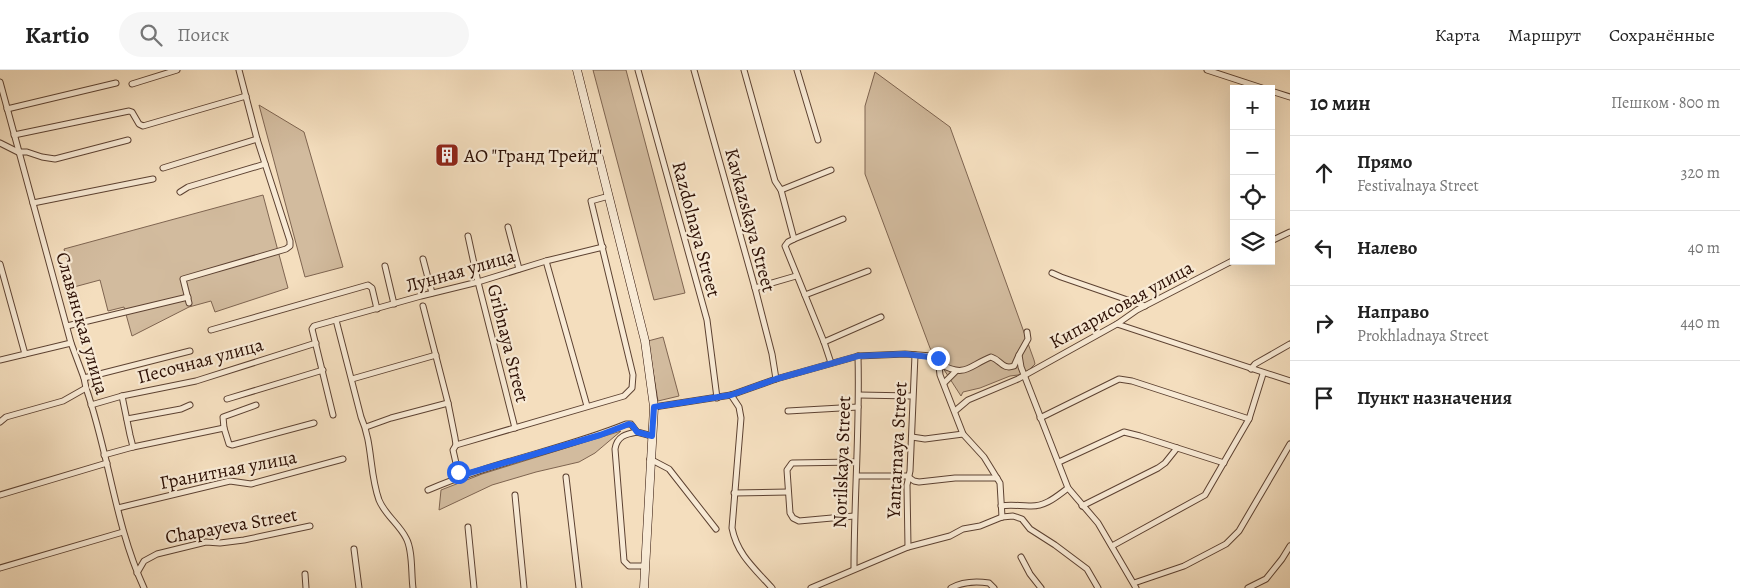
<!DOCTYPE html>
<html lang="ru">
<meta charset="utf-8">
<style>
:root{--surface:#fff;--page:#f6f6f6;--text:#222;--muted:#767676;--line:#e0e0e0}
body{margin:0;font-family:Alegreya,serif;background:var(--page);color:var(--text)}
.controls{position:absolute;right:15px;top:15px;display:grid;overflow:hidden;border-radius:0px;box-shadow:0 5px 20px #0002}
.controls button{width:45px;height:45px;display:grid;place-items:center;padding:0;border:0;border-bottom:1px solid var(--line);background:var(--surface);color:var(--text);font:25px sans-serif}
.stop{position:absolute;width:15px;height:15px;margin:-11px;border:4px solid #2563eb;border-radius:50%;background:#fff}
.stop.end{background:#2563eb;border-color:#fff;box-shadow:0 1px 5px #0008}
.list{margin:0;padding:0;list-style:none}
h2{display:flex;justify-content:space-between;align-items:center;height:65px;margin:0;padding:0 20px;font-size:21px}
h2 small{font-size:16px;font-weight:400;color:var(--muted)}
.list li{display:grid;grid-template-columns:32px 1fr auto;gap:15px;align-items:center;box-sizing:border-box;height:75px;padding:0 20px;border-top:1px solid var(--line)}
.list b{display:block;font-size:19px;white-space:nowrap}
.list p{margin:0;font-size:16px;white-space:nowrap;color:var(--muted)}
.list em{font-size:16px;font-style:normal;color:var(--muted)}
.icon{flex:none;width:28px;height:28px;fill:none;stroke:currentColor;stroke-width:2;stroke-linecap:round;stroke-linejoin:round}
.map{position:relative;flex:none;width:1290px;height:518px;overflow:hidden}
header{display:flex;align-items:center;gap:30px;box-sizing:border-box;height:70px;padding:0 25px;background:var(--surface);border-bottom:1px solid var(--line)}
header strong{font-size:24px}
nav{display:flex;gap:28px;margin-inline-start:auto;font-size:18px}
.search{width:350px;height:45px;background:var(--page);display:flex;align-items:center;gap:12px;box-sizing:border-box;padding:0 18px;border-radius:28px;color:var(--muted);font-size:19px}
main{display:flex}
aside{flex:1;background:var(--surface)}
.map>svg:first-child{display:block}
.green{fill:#d2bb9e;stroke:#7e6450}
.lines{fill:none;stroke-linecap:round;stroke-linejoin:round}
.street-casing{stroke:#5d4232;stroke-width:7}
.secondary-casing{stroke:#2b0e03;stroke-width:9}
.street{stroke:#f8ead5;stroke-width:5}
.secondary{stroke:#f8ead5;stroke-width:8}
.route{stroke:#2563eb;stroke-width:6}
.labels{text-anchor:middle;stroke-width:4.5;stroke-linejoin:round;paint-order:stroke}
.poi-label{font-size:19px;fill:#2b0e03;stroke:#f8ead5;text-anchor:start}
.street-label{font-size:19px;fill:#2b0e03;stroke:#f8ead5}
</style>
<header>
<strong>Kartio</strong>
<div class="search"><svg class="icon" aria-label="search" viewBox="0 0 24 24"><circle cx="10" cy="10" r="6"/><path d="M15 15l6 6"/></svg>Поиск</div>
<nav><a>Карта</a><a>Маршрут</a><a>Сохранённые</a></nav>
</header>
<main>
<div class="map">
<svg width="1290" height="518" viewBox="0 0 1290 518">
<rect width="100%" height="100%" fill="#f4debe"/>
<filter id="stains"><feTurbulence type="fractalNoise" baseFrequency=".004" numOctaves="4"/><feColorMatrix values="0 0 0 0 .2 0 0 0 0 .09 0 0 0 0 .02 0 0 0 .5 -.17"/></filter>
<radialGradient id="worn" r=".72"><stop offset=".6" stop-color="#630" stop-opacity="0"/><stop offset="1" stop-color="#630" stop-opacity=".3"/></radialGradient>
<g class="green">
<polygon points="593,0 626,0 685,223 654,230"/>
<polygon points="875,2 950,57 1034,290 1035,294 1028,301 1018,305 1010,306 980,318 963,322 961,326 930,278 865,104 865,36"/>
<polygon points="259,35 304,62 343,197 305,207"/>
<polygon points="263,125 288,218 215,242 211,231 189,237 132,266 124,237 108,241 100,210 74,217 64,179"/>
<polygon points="663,267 679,326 658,331 648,271"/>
<polygon points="621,361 595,383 579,392 536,402 492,415 439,440 441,420 482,404"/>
</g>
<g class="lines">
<g class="street-casing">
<g id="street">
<polyline points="638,0 707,250 717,328"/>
<polyline points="694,0 755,218 772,284 776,309"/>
<polyline points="744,0 775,111 781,120 794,169"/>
<polyline points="797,0 818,70"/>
<polyline points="1207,0 1265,19"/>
<path d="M0,12L71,273L84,308L86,318C109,384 115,455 144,518"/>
<polyline points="132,14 177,0"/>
<polyline points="1271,21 1290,27"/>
<polyline points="7,39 116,13"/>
<polyline points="14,65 129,41 132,42 139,54 143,56 246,26"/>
<polyline points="0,73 18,82 27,82 42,87 55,89 128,70"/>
<polyline points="163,98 257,69"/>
<polyline points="781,120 831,100"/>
<polyline points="180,122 188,117 265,94"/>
<polyline points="33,133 153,109"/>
<polyline points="508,157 519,199"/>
<polyline points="468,166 478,212 515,358"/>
<polyline points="1271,171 1290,162"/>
<polyline points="423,189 432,223"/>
<polyline points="546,191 587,336"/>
<polyline points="0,194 25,284"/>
<polyline points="385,196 394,234"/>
<polyline points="1052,203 1061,207 1145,236"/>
<polyline points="755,218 796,206"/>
<polyline points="805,225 868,201"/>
<polyline points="189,233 183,209 286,179 290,176 290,171 257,69 239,0"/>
<polyline points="423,236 448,333 455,368 456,375 453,380 459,406"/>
<path d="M336,250L361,347C373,374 369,402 379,430C385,445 399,454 406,468C413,480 411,504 413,518"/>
<polyline points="1117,254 1290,311"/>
<polyline points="67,256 188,227"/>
<polyline points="211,260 368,215 372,218 377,239"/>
<polyline points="1027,262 1028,269 1019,285 1021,297 1068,418 1098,453 1136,518"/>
<polyline points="824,272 881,247"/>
<polyline points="0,290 71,273"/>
<polyline points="831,293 824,272 785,176 788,172 794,169 843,149"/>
<path d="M940,294C966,308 968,296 991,287C1001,290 1002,300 1014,296L1019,285"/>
<polyline points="1251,299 1255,294 1290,274"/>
<polyline points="84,308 190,281"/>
<polyline points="352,309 436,285"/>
<polyline points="944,313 956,301"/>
<path d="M731,325L739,337L741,348L732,458C737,484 754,498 772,518"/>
<polyline points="859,325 912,326"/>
<polyline points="227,329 323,300"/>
<polyline points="91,335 122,326 196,311 316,273"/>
<polyline points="256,335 223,347 224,358 229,374 232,375 314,353"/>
<polyline points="654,337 731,325 776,309 858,286 905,284 932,286 938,288 940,305 963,364 984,387 1000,413 1002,447"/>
<polyline points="788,341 858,337"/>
<polyline points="955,341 968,330 1018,309 1117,254 1137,240 1234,190"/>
<polyline points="333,345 312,259 314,256 421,226 478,212 546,191 603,177"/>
<polyline points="1040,348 1119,309 1132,311 1249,349"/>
<polyline points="127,349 181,339 190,335"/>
<polyline points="0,352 6,347 63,331 86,318"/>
<polyline points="366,357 391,348 448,333"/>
<path d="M637,362C626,364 617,366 615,379L624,491L629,496H645"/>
<polyline points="912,367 925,369 963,364"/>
<polyline points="456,375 624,326 632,318 633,305 591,131 609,126"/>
<polyline points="133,377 224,358"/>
<polyline points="104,385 133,377 130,365 122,326"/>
<polyline points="650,389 669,399 716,459"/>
<polyline points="1059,392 1124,362 1140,366 1224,393"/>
<polyline points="857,406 907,406 914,411 919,412 955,408 997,408"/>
<polyline points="566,407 579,518"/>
<path d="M428,420C492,392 562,380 626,354H631L637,362L652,366"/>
<polyline points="734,423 788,422"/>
<polyline points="0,425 107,393"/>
<polyline points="515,425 524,518"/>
<path d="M1001,436C1011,434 1019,436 1029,436C1045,437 1056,427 1068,418"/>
<polyline points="1082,436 1158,398 1165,393 1177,378"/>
<polyline points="118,438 230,411 251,414 343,389"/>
<polyline points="854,446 799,451 793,448 790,443 787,400 792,393 856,392"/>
<polyline points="1002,447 1013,446 1022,449 1030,459 1055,475 1087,499 1098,518"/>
<polyline points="468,457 474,518"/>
<polyline points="1112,476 1205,425 1249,349 1263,304"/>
<polyline points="908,477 907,415 910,401 915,285"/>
<polyline points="354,479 359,518"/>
<polyline points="1021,487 1030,504 1041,518"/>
<polyline points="0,498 123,462"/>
<path d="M854,499C854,428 860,357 858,286"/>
<polyline points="137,503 144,491 157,484 206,472 220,473 244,470 310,456"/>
<polyline points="305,504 306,518"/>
<polyline points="1134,513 1184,496 1226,474 1239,461 1290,374"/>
<polyline points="811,518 908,477 950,466 963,459 980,456 1002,447"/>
<path d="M951,518C962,512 976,511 989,513L994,518"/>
<polyline points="1248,518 1266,509 1282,489 1290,476"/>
</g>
</g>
<g class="secondary-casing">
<polyline id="secondary" points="577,0 645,271 654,337 644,518"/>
</g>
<use href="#street" class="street"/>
<use href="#secondary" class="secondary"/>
</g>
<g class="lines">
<polyline class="route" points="458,402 459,406 600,365 629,354 632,355 637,362 652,366 654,337 731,325 776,309 858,286 905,284 938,288"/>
</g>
<defs>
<g id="building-square" transform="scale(1.25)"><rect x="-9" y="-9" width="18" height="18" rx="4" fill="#8f2418" stroke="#f8ead5"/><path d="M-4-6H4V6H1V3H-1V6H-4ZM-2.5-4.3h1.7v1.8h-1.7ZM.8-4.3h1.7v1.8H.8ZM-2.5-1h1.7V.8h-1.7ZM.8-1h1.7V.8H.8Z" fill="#fff"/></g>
</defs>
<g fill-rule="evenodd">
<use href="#building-square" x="447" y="85"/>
</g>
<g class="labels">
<g class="poi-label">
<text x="464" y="92">АО "Гранд Трейд"</text>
</g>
<g class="street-label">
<text transform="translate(751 150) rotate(75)" y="7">Kavkazskaya Street</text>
<text transform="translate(697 159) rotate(75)" y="7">Razdolnaya Street</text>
<text transform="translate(460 200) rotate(-16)" y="7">Лунная улица</text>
<text transform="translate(1121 234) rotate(-29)" y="7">Кипарисовая улица</text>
<text transform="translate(83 253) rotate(74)" y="7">Славянская улица</text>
<text transform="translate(509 273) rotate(76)" y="7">Gribnaya Street</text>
<text transform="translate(200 290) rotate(-15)" y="7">Песочная улица</text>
<text transform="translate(896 380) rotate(-87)" y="7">Yantarnaya Street</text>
<text transform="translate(841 392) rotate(-88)" y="7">Norilskaya Street</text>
<text transform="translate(228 399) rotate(-11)" y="7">Гранитная улица</text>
<text transform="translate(231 455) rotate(-10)" y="7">Chapayeva Street</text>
</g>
</g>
<rect width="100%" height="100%" filter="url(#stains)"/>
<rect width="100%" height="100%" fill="url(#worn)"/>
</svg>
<div class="controls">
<button>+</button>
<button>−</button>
<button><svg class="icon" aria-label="locate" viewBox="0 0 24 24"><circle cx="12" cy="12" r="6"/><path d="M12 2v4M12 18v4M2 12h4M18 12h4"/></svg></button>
<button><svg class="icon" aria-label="layers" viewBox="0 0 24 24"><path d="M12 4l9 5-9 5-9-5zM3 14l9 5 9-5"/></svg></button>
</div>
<div class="stop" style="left:458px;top:402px"></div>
<div class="stop end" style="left:938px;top:288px"></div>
</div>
<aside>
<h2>10 мин<small>Пешком · 800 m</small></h2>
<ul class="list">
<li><svg class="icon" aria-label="ahead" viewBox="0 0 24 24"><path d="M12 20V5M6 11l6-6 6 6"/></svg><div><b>Прямо</b><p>Festivalnaya Street</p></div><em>320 m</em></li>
<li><svg class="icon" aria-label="left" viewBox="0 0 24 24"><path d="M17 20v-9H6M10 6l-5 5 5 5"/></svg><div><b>Налево</b></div><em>40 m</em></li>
<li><svg class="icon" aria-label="right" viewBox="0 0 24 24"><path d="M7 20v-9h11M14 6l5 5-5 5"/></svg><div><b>Направо</b><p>Prokhladnaya Street</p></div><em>440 m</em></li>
<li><svg class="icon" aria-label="arrive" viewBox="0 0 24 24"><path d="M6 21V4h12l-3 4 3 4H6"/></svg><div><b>Пункт назначения</b></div></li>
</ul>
</aside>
</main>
